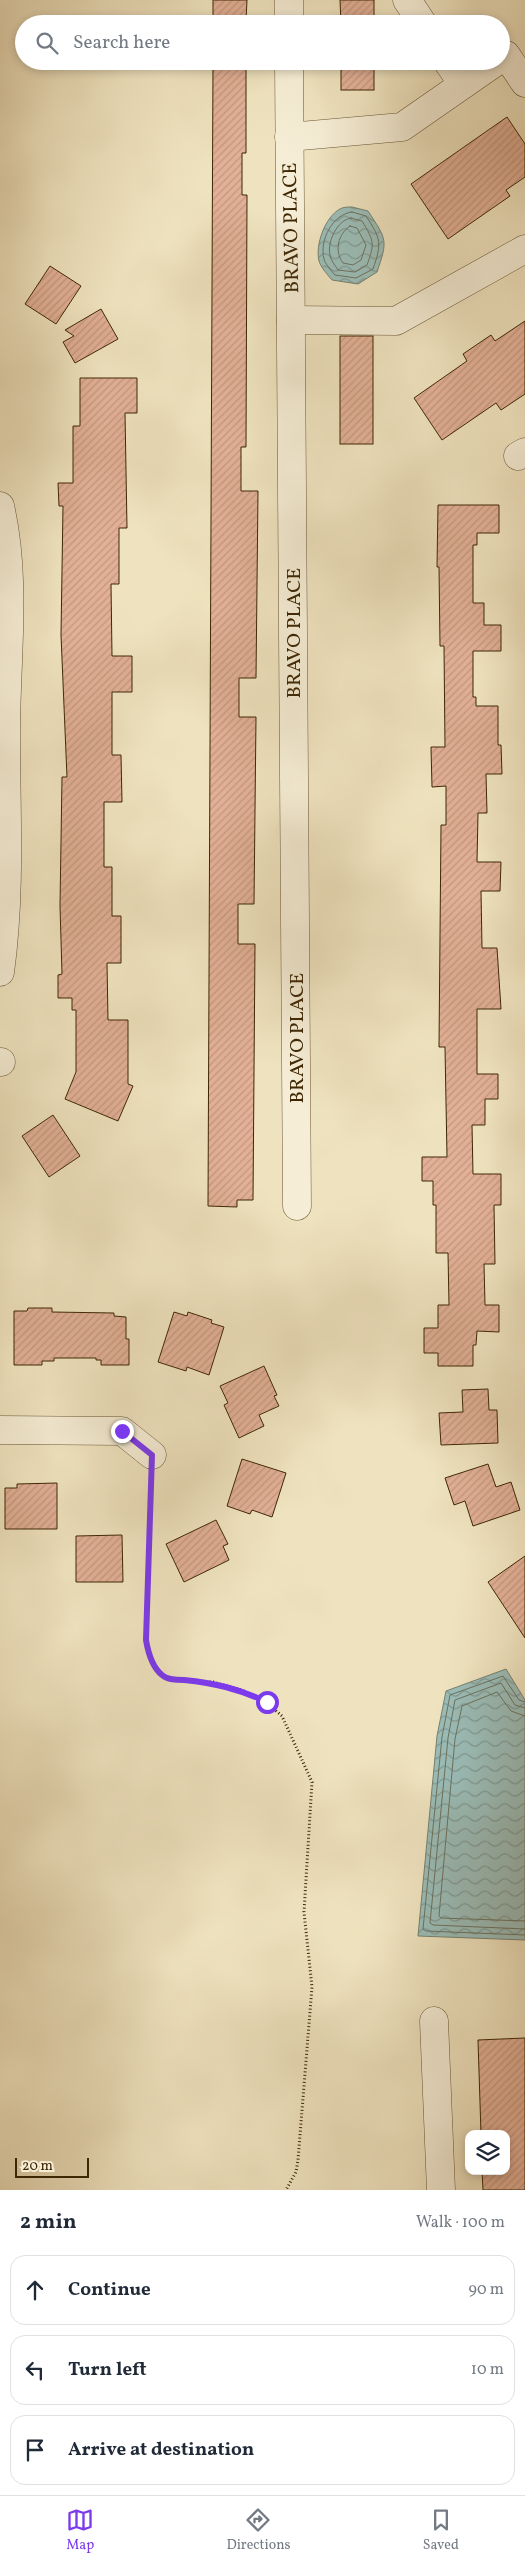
<!DOCTYPE html>
<meta charset="utf-8">
<style>
:root{--surface:#fff;--page:#f6f6f7;--text:#1f2937;--muted:#747a83;--line:#e0e1e3;--accent:#7c3aed}
body{margin:0;font-family:Vollkorn,serif;background:var(--page);color:var(--text)}
.controls{position:absolute;right:15px;bottom:15px;display:grid;overflow:hidden;border-radius:10px;box-shadow:0 2px 8px #0003}
.controls button{width:45px;height:45px;display:grid;place-items:center;padding:0;border:0;border-bottom:1px solid var(--line);background:var(--surface);color:var(--text);font:25px sans-serif}
.scale{position:absolute;left:15px;bottom:12px;width:74px;box-sizing:border-box;padding-left:5px;border:2px solid #3e2705;border-top:0;font-size:14px;line-height:18px;white-space:nowrap;color:#3e2705;-webkit-text-stroke:4px #f5edd5;paint-order:stroke}
.stop{position:absolute;width:15px;height:15px;margin:-11px;border:4px solid #7c3aed;border-radius:50%;background:#fff}
.stop.end{background:#7c3aed;border-color:#fff;box-shadow:0 1px 5px #0008}
.list{margin:0;padding:0;list-style:none}
h2{display:flex;justify-content:space-between;align-items:center;height:65px;margin:0;padding:0 20px;font-size:21px}
h2 small{font-size:16px;font-weight:400;color:var(--muted)}
.list li{display:grid;grid-template-columns:32px 1fr auto;gap:15px;align-items:center;box-sizing:border-box;height:70px;margin:0 10px 10px;padding:0 10px;border:1px solid var(--line);border-radius:15px}
.list b{display:block;font-size:19px;white-space:nowrap}
.list em{font-size:16px;font-style:normal;color:var(--muted)}
.icon{flex:none;width:28px;height:28px;fill:none;stroke:currentColor;stroke-width:2;stroke-linecap:round;stroke-linejoin:round}
.map{position:relative;flex:none;width:525px;height:2190px;overflow:hidden}
.search{position:absolute;background:var(--surface);box-shadow:0 2px 8px #0003;left:15px;right:15px;top:15px;height:55px;display:flex;align-items:center;gap:12px;box-sizing:border-box;padding:0 18px;border-radius:28px;color:var(--muted);font-size:19px}
.sheet{height:305px;background:var(--surface)}
nav{display:flex;justify-content:space-around;align-items:center;box-sizing:border-box;height:70px;border-top:1px solid var(--line);background:var(--surface);font-size:14px;color:var(--muted)}
nav a{display:grid;justify-items:center;gap:2px}
nav .on{color:var(--accent)}
.map>svg:first-child{display:block}
.water{fill:url(#water-waves);stroke:#768170}
.lines{fill:none;stroke-linecap:round;stroke-linejoin:round}
.shore{stroke:#6c725e;stroke-width:1}
.building{fill:url(#building-hatch);stroke:#3e2705}
.minor-casing{stroke:#6a5634;stroke-width:29}
.path{stroke:#3e2705;stroke-width:3;stroke-dasharray:1 2.5;stroke-linecap:butt}
.minor{stroke:#f5edd5;stroke-width:28}
.route{stroke:#7c3aed;stroke-width:6}
.labels{text-anchor:middle;stroke-width:4;stroke-linejoin:round;paint-order:stroke}
.street-label{font-size:20px;fill:#3e2705;stroke:#f5edd5}
</style>
<div class="map">
<svg width="525" height="2190" viewBox="0 0 525 2190">
<defs>
<pattern id="water-waves" width="16" height="10" patternUnits="userSpaceOnUse" patternTransform="scale(1.25)"><rect width="16" height="10" fill="#9bbdb8"/><path d="M0 5q4-4 8 0t8 0" fill="none" stroke="#809a94"/></pattern>
<pattern id="building-hatch" width="6" height="6" patternUnits="userSpaceOnUse" patternTransform="scale(1.25)"><rect width="6" height="6" fill="#e2b096"/><path d="M-1 1l2-2M0 6l6-6M5 7l2-2" fill="none" stroke="#c39780"/></pattern>
</defs>
<rect width="100%" height="100%" fill="#efe3bf"/>
<filter id="stains"><feTurbulence type="fractalNoise" baseFrequency=".004" numOctaves="4"/><feColorMatrix values="0 0 0 0 .2 0 0 0 0 .09 0 0 0 0 .02 0 0 0 .5 -.17"/></filter>
<radialGradient id="worn" r=".72"><stop offset=".6" stop-color="#630" stop-opacity="0"/><stop offset="1" stop-color="#630" stop-opacity=".3"/></radialGradient>
<g class="water">
<path d="M352,207L368,211C387,240 388,240 377,272L358,284L332,280C328,275 321,268 319,261C315,245 325,217 340,209C343,207 348,207 352,207Z"/>
<polygon points="506,1669 525,1700 525,1940 418,1936 437,1736 446,1691"/>
</g>
<g class="lines">
<g class="shore">
<path d="M352,212L366,216C381,239 382,243 373,269L356,278L335,275C331,270 325,264 324,259C319,240 333,214 352,212Z"/>
<path d="M351,218L362,221C374,241 375,243 367,265L355,272L338,270C335,265 331,261 330,255C327,242 337,220 351,218Z"/>
<path d="M350,226L357,228L366,245L361,260L353,265L343,263C334,251 338,234 350,226Z"/>
<polyline points="525,1702 519,1700 503,1676 450,1695 442,1737 423,1929 426,1931 525,1935"/>
<polyline points="525,1708 515,1705 501,1683 455,1700 448,1738 430,1923 433,1925 525,1929"/>
<polyline points="525,1716 511,1711 497,1692 462,1706 455,1739 439,1916 441,1918 525,1921"/>
</g>
</g>
<g class="building">
<polygon points="213,0 247,0 246,20 241,20 241,24 213,24"/>
<polygon points="340,0 374,0 374,24 341,24"/>
<polygon points="213,61 246,61 246,153 242,153 242,195 247,195 246,447 241,447 241,491 258,491 256,678 239,678 239,717 256,717 254,904 238,904 238,944 255,944 253,1200 237,1200 237,1207 208,1206"/>
<rect x="341" y="61" width="33" height="29"/>
<polygon points="507,117 525,144 525,177 506,190 510,196 448,239 411,184"/>
<polygon points="50,266 81,286 56,324 25,304"/>
<polygon points="101,309 118,339 75,363 63,342 74,336 65,330"/>
<polygon points="525,321 525,394 501,410 496,403 442,440 414,398 467,361 463,354 491,335 495,341"/>
<rect x="340" y="336" width="33" height="108"/>
<polygon points="80,378 137,378 137,413 125,413 127,528 119,528 119,584 111,584 112,656 132,656 132,692 112,692 112,755 121,755 122,802 104,802 104,867 112,867 112,916 121,916 121,963 107,963 108,1020 128,1020 128,1084 133,1086 118,1121 65,1099 76,1072 76,1010 72,1010 72,998 58,998 58,975 62,974 60,906 62,777 67,777 61,635 63,506 59,506 58,483 73,483 73,426 80,426"/>
<polygon points="438,505 499,505 499,533 477,533 477,545 473,545 473,603 484,603 484,625 501,625 501,651 473,651 473,697 476,697 476,706 498,706 498,745 501,745 502,774 486,774 487,813 478,813 477,862 501,862 500,891 481,891 482,948 497,948 501,1009 477,1009 477,1074 498,1074 498,1099 485,1099 485,1125 472,1125 473,1174 501,1174 501,1205 494,1205 495,1264 484,1264 485,1305 499,1305 499,1332 477,1331 476,1345 473,1345 473,1366 438,1366 438,1353 424,1353 424,1328 438,1328 438,1305 449,1305 448,1253 436,1253 436,1205 433,1205 433,1181 422,1181 422,1157 447,1157 445,1047 439,1047 441,825 446,825 446,786 432,787 431,747 445,747 444,646 440,646 439,567 437,567"/>
<polygon points="53,1115 80,1156 49,1177 22,1136"/>
<polygon points="28,1308 52,1308 52,1312 114,1313 114,1316 126,1317 126,1339 129,1339 129,1365 101,1365 101,1360 96,1360 96,1358 54,1358 54,1361 42,1361 42,1365 14,1365 14,1311 27,1311"/>
<polygon points="174,1312 187,1316 188,1312 212,1320 211,1323 224,1327 209,1375 187,1367 186,1371 158,1362"/>
<polygon points="264,1366 277,1395 274,1396 279,1406 259,1415 264,1426 239,1438 224,1405 228,1403 220,1386"/>
<polygon points="488,1389 489,1410 497,1410 498,1443 441,1445 439,1413 463,1412 462,1390"/>
<polygon points="242,1459 286,1473 272,1517 252,1510 250,1514 227,1506"/>
<polygon points="488,1464 496,1487 511,1482 520,1510 473,1526 465,1501 454,1505 445,1478"/>
<polygon points="57,1483 57,1529 5,1529 5,1488 17,1488 17,1484"/>
<polygon points="216,1520 228,1544 223,1546 229,1560 184,1582 166,1544"/>
<polygon points="122,1535 123,1582 76,1582 76,1536"/>
<polygon points="525,1556 525,1638 488,1582"/>
<polygon points="525,2038 525,2190 483,2190 482,2171 506,2171 506,2134 481,2134 478,2040"/>
</g>
<g class="lines">
<g class="minor-casing">
<g id="minor">
<polyline points="407,0 423,24"/>
<polyline points="289,24 289,0"/>
<polyline points="506,55 525,83"/>
<polyline points="289,61 297,1206"/>
<polyline points="447,61 463,84"/>
<polyline points="289,137 402,127 497,61"/>
<polyline points="291,320 396,321 525,249"/>
<polyline points="518,456 525,452"/>
<path d="M0,506C17,580 6,658 6,733C6,813 11,893 0,972"/>
<polyline points="0,1062 1,1062"/>
<polyline points="0,1430 122,1431 152,1455"/>
<polyline points="434,2021 441,2190"/>
</g>
</g>
<polyline class="path" points="151,1480 146,1640 148,1654 162,1676 173,1680 213,1682 242,1690 267,1703 282,1716 312,1782 304,1912 312,1987 298,2160 296,2172 286,2190"/>
<use href="#minor" class="minor"/>
</g>
<g class="lines">
<path class="route" d="M122,1431L152,1455L146,1640C148,1652 152,1667 162,1675C167,1680 177,1680 184,1680C215,1683 239,1689 267,1702"/>
</g>
<g class="labels">
<g class="street-label">
<text transform="translate(290 228) rotate(-91)" y="7">BRAVO PLACE</text>
<text transform="translate(293 633) rotate(-90)" y="7">BRAVO PLACE</text>
<text transform="translate(296 1038) rotate(-90)" y="7">BRAVO PLACE</text>
</g>
</g>
<rect width="100%" height="100%" filter="url(#stains)"/>
<rect width="100%" height="100%" fill="url(#worn)"/>
</svg>
<div class="controls">
<button><svg class="icon" aria-label="layers" viewBox="0 0 24 24"><path d="M12 4l9 5-9 5-9-5zM3 14l9 5 9-5"/></svg></button>
</div>
<div class="scale">20 m</div>
<div class="stop" style="left:267px;top:1702px"></div>
<div class="stop end" style="left:122px;top:1431px"></div>
<div class="search"><svg class="icon" aria-label="search" viewBox="0 0 24 24"><circle cx="10" cy="10" r="6"/><path d="M15 15l6 6"/></svg>Search here</div>
</div>
<section class="sheet">
<h2>2 min<small>Walk · 100 m</small></h2>
<ul class="list">
<li><svg class="icon" aria-label="ahead" viewBox="0 0 24 24"><path d="M12 20V5M6 11l6-6 6 6"/></svg><div><b>Continue</b></div><em>90 m</em></li>
<li><svg class="icon" aria-label="left" viewBox="0 0 24 24"><path d="M17 20v-9H6M10 6l-5 5 5 5"/></svg><div><b>Turn left</b></div><em>10 m</em></li>
<li><svg class="icon" aria-label="arrive" viewBox="0 0 24 24"><path d="M6 21V4h12l-3 4 3 4H6"/></svg><div><b>Arrive at destination</b></div></li>
</ul>
</section>
<nav>
<a class="on"><svg class="icon" aria-label="map" viewBox="0 0 24 24"><path d="M3 6l6-2 6 2 6-2v14l-6 2-6-2-6 2zM9 4v14M15 6v14"/></svg>Map</a>
<a><svg class="icon" aria-label="directions" viewBox="0 0 24 24"><path d="M12 3l9 9-9 9-9-9zM9 14v-3h6M13 9l2 2-2 2"/></svg>Directions</a>
<a><svg class="icon" aria-label="saved" viewBox="0 0 24 24"><path d="M7 4h10v16l-5-4-5 4z"/></svg>Saved</a>
</nav>
